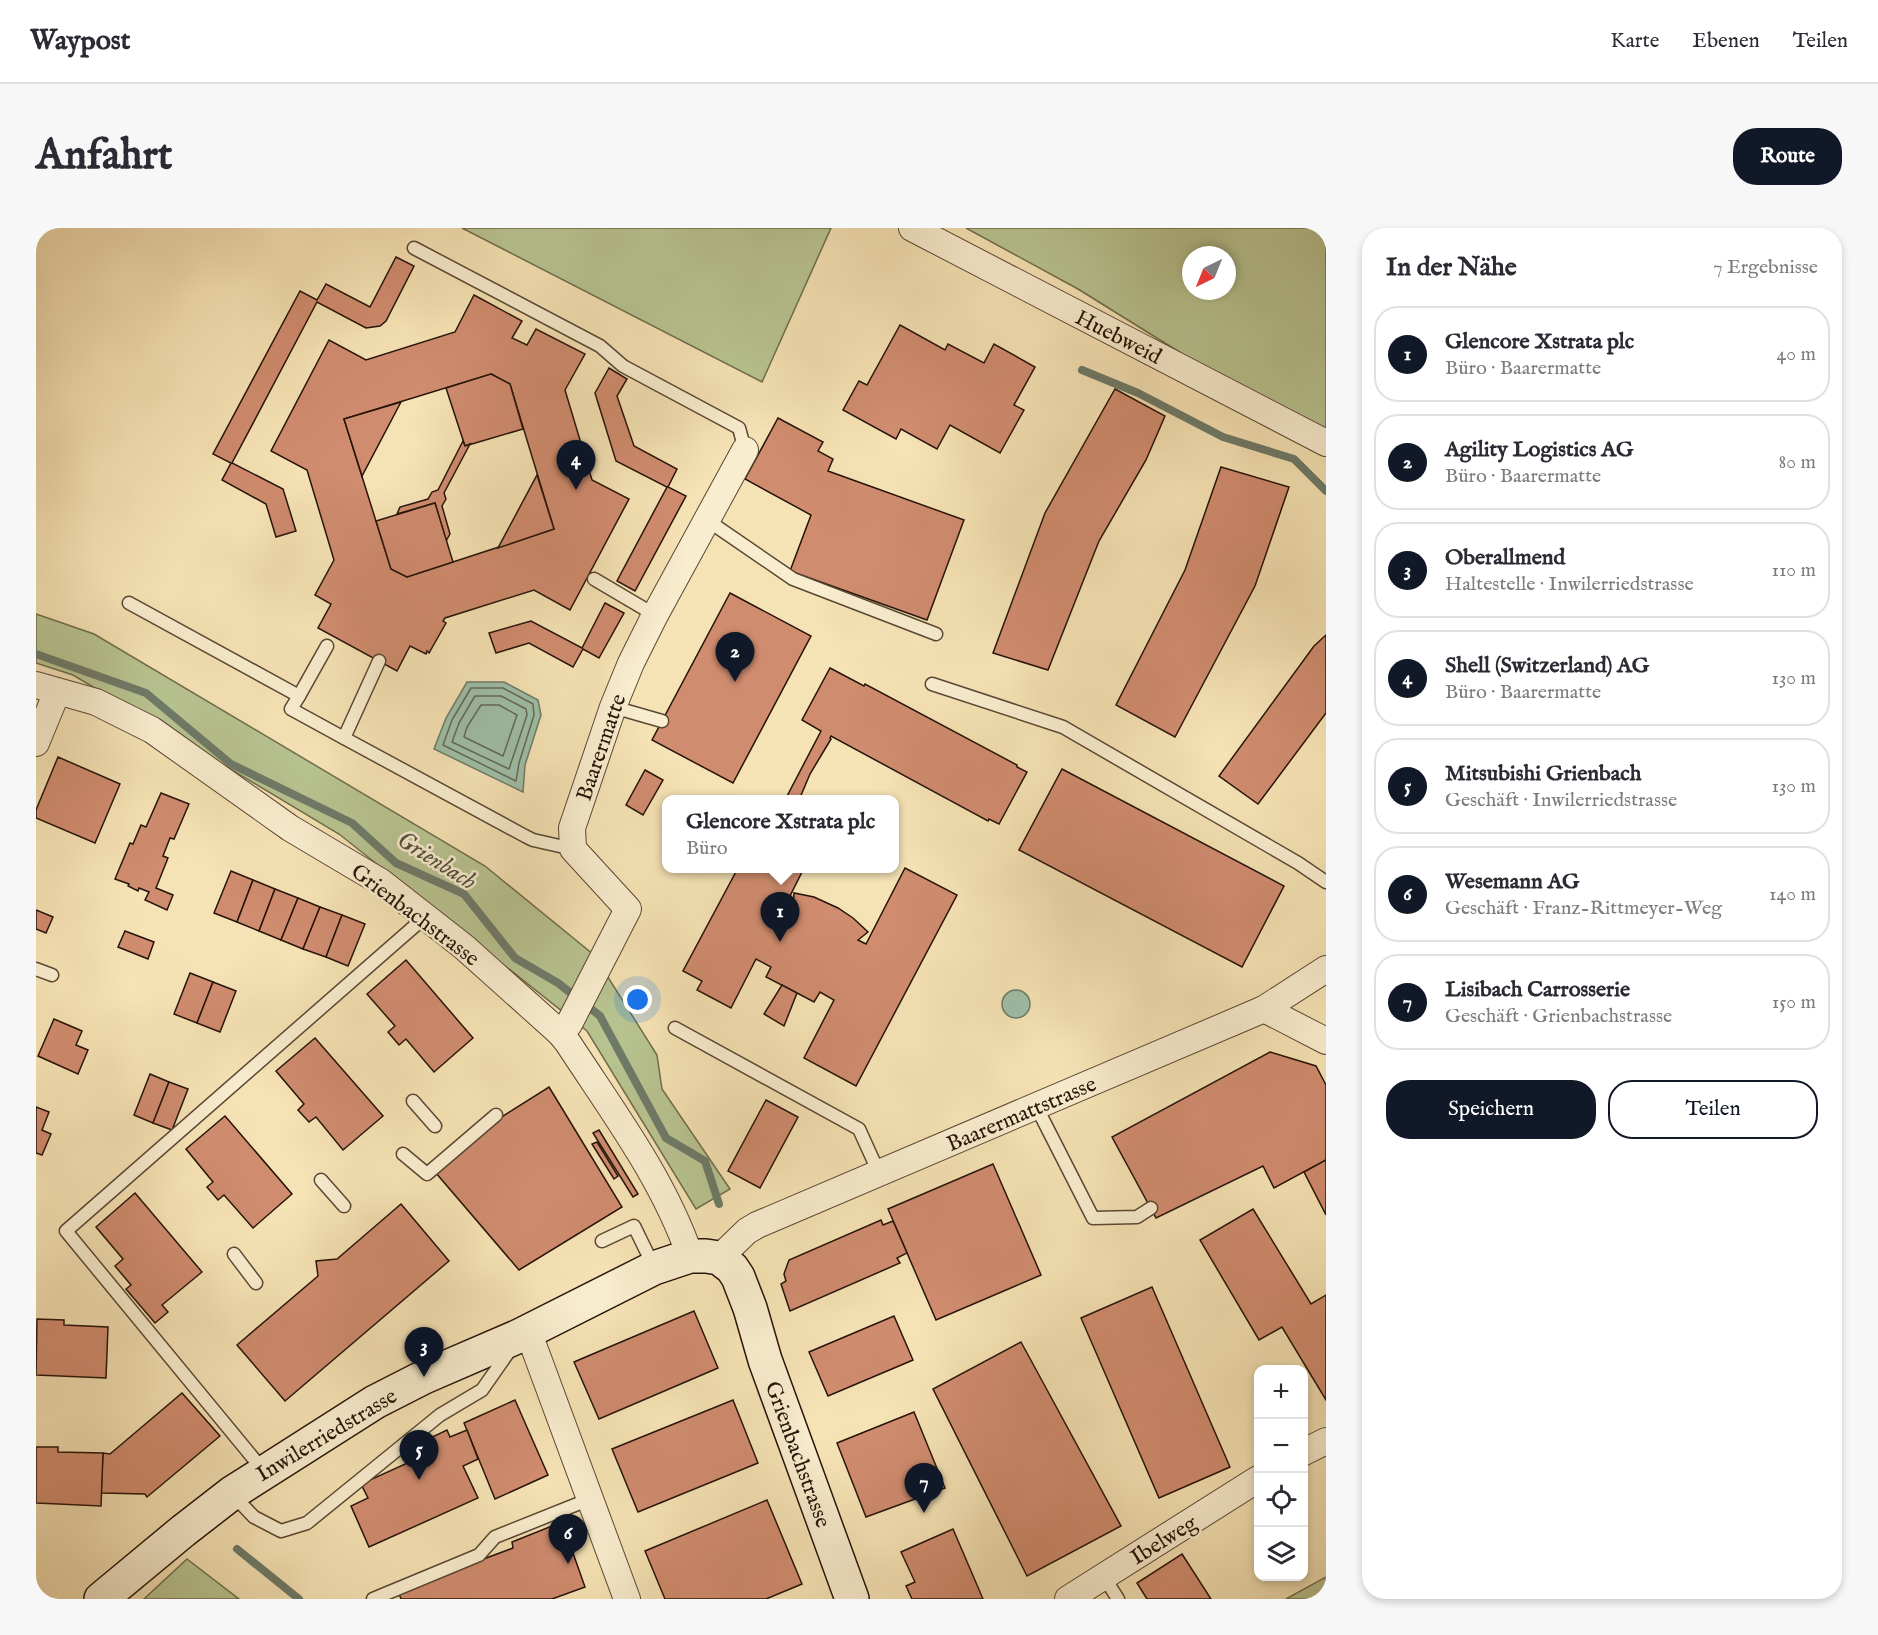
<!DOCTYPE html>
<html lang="de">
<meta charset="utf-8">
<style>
:root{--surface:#fff;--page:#f7f7f7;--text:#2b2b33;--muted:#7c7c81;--line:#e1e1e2;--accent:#111827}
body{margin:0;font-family:"IM FELL English",serif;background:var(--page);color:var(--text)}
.controls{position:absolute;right:18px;bottom:18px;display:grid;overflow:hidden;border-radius:12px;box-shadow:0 3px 9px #0003}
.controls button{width:54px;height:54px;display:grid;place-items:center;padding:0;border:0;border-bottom:2px solid var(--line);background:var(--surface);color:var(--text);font:30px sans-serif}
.compass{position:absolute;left:1146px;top:18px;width:54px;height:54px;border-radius:50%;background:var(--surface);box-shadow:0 3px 9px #0003;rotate:223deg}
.you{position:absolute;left:602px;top:772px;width:21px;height:21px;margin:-15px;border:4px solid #fff;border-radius:50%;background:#1a73e8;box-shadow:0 0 0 9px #1a73e833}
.badge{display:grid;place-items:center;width:39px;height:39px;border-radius:50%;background:var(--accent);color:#fff;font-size:20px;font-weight:700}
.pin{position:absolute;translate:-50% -50px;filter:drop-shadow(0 2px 3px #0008)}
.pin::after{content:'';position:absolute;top:32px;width:21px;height:18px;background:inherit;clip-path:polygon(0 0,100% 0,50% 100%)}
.popup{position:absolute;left:626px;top:567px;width:237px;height:78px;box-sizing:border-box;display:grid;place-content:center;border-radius:12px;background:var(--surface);filter:drop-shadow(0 2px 4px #0005);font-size:20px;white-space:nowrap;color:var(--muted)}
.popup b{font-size:22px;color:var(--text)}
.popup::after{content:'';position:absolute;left:50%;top:100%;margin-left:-12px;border:12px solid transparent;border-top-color:var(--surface)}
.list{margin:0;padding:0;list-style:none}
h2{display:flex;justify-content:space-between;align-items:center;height:78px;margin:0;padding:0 24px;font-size:26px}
h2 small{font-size:20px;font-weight:400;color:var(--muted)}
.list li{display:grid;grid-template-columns:39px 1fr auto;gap:18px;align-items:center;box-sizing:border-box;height:96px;margin:0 12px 12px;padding:0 12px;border:2px solid var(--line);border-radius:24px}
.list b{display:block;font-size:22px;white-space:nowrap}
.list p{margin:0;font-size:20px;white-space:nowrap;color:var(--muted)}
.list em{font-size:20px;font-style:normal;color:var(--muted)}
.actions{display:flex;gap:12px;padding:18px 24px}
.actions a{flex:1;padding:14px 0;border:2px solid var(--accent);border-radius:24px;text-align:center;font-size:21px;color:var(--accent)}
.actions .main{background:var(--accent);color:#fff}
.icon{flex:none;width:33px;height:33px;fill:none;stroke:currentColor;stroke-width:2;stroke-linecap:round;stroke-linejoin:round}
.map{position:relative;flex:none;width:1290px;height:1371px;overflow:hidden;border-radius:24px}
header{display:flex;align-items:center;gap:36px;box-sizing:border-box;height:84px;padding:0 30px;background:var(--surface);border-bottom:2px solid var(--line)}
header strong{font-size:28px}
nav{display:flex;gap:33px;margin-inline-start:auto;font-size:21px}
.intro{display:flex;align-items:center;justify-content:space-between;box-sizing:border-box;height:144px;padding:0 36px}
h1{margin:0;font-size:42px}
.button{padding:15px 27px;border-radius:24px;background:var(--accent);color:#fff;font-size:21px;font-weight:700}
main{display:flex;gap:36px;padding:0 36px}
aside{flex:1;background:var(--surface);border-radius:24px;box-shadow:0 3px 9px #0003}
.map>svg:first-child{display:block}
.green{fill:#b8c491;stroke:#6f6c4c;stroke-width:1.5;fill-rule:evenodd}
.water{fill:#9ebfa8;stroke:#6e7a68;stroke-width:1.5}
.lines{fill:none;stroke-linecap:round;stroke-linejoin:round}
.shore{stroke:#626958;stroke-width:1.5}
.stream{stroke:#6e7a68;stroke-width:8}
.building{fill:#d08c6f;stroke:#261308;stroke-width:1.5;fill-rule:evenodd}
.lane-casing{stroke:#5a4733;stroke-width:15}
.street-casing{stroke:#5a4733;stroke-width:28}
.secondary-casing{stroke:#261308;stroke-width:36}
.lane{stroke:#f9edcf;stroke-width:12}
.street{stroke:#f9edcf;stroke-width:26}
.secondary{stroke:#f9edcf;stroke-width:33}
.labels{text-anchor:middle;stroke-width:5;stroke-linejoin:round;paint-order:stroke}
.street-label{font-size:22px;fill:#261308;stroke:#f9edcf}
.water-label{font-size:24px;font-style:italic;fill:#504f40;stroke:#f9edcf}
</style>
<header>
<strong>Waypost</strong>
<nav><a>Karte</a><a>Ebenen</a><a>Teilen</a></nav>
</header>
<div class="intro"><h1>Anfahrt</h1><a class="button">Route</a></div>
<main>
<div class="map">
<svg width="1290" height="1371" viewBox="0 0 1290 1371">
<rect width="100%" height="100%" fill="#f6e3b5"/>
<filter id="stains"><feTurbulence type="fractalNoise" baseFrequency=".00333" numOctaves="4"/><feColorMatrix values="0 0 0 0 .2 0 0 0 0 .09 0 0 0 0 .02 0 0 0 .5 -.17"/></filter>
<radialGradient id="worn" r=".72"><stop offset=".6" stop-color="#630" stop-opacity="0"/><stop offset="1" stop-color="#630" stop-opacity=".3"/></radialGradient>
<g class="green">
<polygon points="426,0 795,0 726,154"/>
<path d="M930,0H1290V202L1153,130L1042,61ZM1155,27H1191V63H1155Z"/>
<polygon points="0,386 58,406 449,638 558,727 621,827 626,861 694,961 660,981 551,803 303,606 37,447 0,435"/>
<polygon points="151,1331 203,1371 108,1371"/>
<polygon points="1290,1349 1290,1371 1250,1371"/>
</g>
<g class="water">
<polygon points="431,454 468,454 502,472 505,487 489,537 487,564 398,521 410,490"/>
<circle cx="980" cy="776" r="14"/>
</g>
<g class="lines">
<g class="shore">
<polygon points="435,460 467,460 497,476 498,487 483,535 480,553 407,517 416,492"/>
<polygon points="439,468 465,468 490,481 491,487 473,541 416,514 423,495"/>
<polygon points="445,477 463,477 481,487 467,528 428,509 431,499"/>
</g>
<g class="stream">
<polyline points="1046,142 1102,165 1187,209 1258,231 1290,263"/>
<polyline points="0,426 110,465 195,536 316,595 360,635 428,666 479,730 522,755 564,788 630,910 669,933 683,976"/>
<polyline points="201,1321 263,1371"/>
</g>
</g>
<g class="building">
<polygon points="360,29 378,38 350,93 344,98 330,100 281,74 196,235 247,261 260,303 240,309 230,276 186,252 195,235 177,226 264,63 281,72 290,56 334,79"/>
<path d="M438,67L486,93L476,110L491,117L500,101L549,126L529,162L556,252L593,271L534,382L498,362L409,390L407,393L410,395L393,425L391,423L390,426L374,418L361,443L282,400L295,376L279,367L298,332L271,242L235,223L293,112L330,132L419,104ZM455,146L474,156L518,301L371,349L355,341L308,191Z"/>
<polygon points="864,97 909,122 912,116 948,135 958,116 999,139 978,177 988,182 964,225 914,197 901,221 865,201 860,211 807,182 823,153 831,157"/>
<polygon points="573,140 591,151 581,168 598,218 641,241 632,259 650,268 599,363 581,353 631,259 580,233 559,165"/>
<polygon points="455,146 474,156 487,201 429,218 410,160"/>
<polygon points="1079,161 1129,188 1110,232 1063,313 1012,442 957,425 1009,285"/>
<polygon points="365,174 326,248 308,191"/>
<polygon points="742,190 787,214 782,223 797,231 792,243 928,292 891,392 754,343 775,287 709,251"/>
<polygon points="427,213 429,218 434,216 408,265 410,271 406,278 414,306 410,313 399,275 361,286 364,279 392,271 396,264 402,262"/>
<polygon points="1185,239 1253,259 1219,358 1139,509 1080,477 1149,342"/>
<polygon points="501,247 518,301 462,320"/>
<polygon points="399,275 417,334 371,349 355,341 340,293"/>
<polygon points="694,365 775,408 697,555 616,512"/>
<polygon points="569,375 588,385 563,430 547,421 537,439 493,415 460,425 453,405 495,393 546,420"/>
<polygon points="1290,407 1290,485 1222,576 1183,548 1278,418"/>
<polygon points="794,440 828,458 829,456 981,537 981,539 991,544 963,596 953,591 952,593 795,508 794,510 795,511 774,546 763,572 749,572 785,503 766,492"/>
<polygon points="22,529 84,556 59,615 0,590 0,582"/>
<polygon points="1026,541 1248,658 1206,739 983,622"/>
<polygon points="609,542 627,552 607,587 590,577"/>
<polygon points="125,565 153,576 138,611 134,610 127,628 132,630 120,660 137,667 131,682 109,672 113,664 103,660 102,663 92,658 93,656 79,651 94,615 97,616 105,597 110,599"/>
<polygon points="702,640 768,640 751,674 757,678 758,665 778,669 802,680 817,690 832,704 822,712 830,716 869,640 921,667 820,858 768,830 798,772 784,764 778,774 761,765 730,749 735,739 720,731 695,780 661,762 666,753 647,743"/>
<polygon points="195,643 217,652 201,694 178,685"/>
<polygon points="217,652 239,661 223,703 201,694"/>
<polygon points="239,661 262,670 245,712 223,703"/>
<polygon points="262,670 284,679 267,721 245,712"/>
<polygon points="284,679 306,687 290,729 267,721"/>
<polygon points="0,682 17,689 10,705 0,701"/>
<polygon points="306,687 329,696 312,738 290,729"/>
<polygon points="89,703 118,714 112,731 82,719"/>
<polygon points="370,732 437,810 398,844 370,811 363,817 352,804 359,798 331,766"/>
<polygon points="154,745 177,754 161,795 138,786"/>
<polygon points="177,754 200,763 184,804 161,795"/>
<polygon points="746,757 761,765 748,798 728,786"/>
<polygon points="18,791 46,803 40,817 52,822 42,846 2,828"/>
<polygon points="279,810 347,888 307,922 280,889 273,894 262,882 268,876 240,843"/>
<polygon points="1234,824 1280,838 1290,857 1290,932 1238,960 1227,938 1120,990 1076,909"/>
<polygon points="114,846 133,854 117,895 98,887"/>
<polygon points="133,854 152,861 136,902 117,895"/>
<polygon points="513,859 586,979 483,1042 400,945 467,888"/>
<polygon points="730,872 762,889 724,960 692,943"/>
<polygon points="0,879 13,884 6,902 15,906 6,927 0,925"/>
<polygon points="189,888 256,966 217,1000 188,967 182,972 171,959 177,954 150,921"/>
<polygon points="563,902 602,966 597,969 557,905"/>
<polygon points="561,914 582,948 578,951 556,916"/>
<polygon points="1290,932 1290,987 1268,944"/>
<polygon points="957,936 1005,1047 900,1092 852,981"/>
<polygon points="99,965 166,1044 126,1077 132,1084 119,1095 90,1061 95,1057 79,1038 87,1031 60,999"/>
<polygon points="365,976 413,1033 249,1173 201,1117 282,1048 280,1033 301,1031"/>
<polygon points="1217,981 1275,1076 1290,1067 1290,1172 1246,1099 1223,1112 1164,1012"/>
<polygon points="845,992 847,997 857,993 871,1025 861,1030 864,1035 754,1083 745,1056 750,1053 748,1046 753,1032"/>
<polygon points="1116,1059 1194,1239 1123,1270 1045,1090"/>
<polygon points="658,1083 682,1140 563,1191 538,1134"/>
<polygon points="858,1088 877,1132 792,1168 773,1124"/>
<polygon points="1,1091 28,1092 28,1097 72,1099 70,1150 0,1147"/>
<polygon points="985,1114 1085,1298 991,1348 897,1161"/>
<polygon points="146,1165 184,1208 111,1269 109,1266 65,1265 67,1225 74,1226"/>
<polygon points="479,1172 512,1247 459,1271 428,1195"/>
<polygon points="697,1172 722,1235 602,1284 576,1221"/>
<polygon points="878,1184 909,1260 830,1289 801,1215"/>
<polygon points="411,1202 414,1209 431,1202 442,1231 427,1238 442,1270 333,1319 315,1278 332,1270 325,1256 398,1223 392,1211"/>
<polygon points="0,1219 22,1219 22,1224 67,1225 65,1278 0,1275"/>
<polygon points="731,1272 766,1356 730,1371 629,1371 609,1323"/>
<polygon points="526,1294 549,1359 516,1371 365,1371 362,1363 477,1320 476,1314"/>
<polygon points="917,1301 947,1371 876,1371 870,1358 879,1354 865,1324"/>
<polygon points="1146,1326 1175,1371 1111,1371 1101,1355"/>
</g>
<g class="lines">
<g class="lane-casing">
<g id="lane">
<polyline points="378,20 564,118 587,138 703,200 709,222"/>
<polyline points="671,292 757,351 900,406"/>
<polyline points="558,351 619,387"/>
<polyline points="93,375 263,468 255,481 308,510"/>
<polyline points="343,433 308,510 489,608 497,612 537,621"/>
<polyline points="896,456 1027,499 1262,635 1290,654"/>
<polyline points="263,468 291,418"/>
<polyline points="577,479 626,493"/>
<polyline points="0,741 16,747"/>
<polyline points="639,800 823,901 843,945"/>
<polyline points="377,873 399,898"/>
<polyline points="1000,878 1057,990 1101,989 1115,980"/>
<polyline points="367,926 391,946 460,887"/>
<polyline points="285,952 308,978"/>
<polyline points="566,1013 598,998 618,1039"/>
<polyline points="198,1026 220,1055"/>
<polyline points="227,1242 30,1003 389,689"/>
<polyline points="197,1267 218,1289 245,1303 271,1295 404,1187 446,1162 474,1122"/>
<polyline points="1068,1349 1082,1371"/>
<polyline points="337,1371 443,1327 459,1309 554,1271"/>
</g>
</g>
<g class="street-casing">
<g id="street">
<polyline points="876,0 1290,215"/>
<path d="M0,457L60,474L116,502L254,600L345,654L428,719L524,805L532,815C577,884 627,950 654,1028"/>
<polyline points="0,515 21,464"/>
<polyline points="1228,781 1290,813"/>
<polyline points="524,805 533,796 592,681 537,621 536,600 577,479 595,435 619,387 709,222"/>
<polyline points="683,1030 711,1003 721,997 1228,781 1290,741"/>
<polyline points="492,1103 591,1371"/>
<polyline points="1268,1224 1290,1213"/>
<polyline points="1032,1371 1222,1251"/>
</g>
</g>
<g class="secondary-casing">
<polyline id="secondary" points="65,1371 147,1303 196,1265 339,1174 388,1149 483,1108 618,1040 654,1028 670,1028 683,1030 696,1040 702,1049 714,1080 729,1132 816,1371"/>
</g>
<use href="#lane" class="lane"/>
<use href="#street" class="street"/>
<use href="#secondary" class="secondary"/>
</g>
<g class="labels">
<g class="street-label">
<text transform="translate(1083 108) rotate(27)" y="8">Huebweid</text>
<text transform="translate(564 519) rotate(-71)" y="8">Baarermatte</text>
<text transform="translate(380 686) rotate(37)" y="8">Grienbachstrasse</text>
<text transform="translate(985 885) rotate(-23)" y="8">Baarermattstrasse</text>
<text transform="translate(290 1206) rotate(-31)" y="8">Inwilerriedstrasse</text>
<text transform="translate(763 1226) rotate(70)" y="8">Grienbachstrasse</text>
<text transform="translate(1127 1311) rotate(-32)" y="8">Ibelweg</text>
</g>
<g class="water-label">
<text transform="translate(401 632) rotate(32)" y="8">Grienbach</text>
</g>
</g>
<rect width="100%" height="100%" filter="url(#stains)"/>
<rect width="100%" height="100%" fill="url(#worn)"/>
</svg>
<div class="controls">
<button>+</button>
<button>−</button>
<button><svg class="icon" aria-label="locate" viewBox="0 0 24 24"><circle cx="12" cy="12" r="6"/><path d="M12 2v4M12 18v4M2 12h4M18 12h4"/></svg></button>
<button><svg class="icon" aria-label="layers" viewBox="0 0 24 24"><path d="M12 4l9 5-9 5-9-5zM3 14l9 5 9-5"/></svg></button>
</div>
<svg class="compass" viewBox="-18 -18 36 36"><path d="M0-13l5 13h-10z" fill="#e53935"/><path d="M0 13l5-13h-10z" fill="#7c7c81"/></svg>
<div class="you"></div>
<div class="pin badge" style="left:744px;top:714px">1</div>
<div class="popup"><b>Glencore Xstrata plc</b>Büro</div>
<div class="pin badge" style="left:699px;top:454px">2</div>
<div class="pin badge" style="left:388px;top:1149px">3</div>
<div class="pin badge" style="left:540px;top:262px">4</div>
<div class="pin badge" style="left:383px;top:1252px">5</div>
<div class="pin badge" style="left:532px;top:1336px">6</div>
<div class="pin badge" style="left:888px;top:1285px">7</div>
</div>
<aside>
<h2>In der Nähe<small>7 Ergebnisse</small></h2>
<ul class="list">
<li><span class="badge">1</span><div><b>Glencore Xstrata plc</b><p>Büro · Baarermatte</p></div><em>40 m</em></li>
<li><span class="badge">2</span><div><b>Agility Logistics AG</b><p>Büro · Baarermatte</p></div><em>80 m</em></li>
<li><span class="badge">3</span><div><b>Oberallmend</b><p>Haltestelle · Inwilerriedstrasse</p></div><em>110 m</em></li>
<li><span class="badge">4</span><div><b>Shell (Switzerland) AG</b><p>Büro · Baarermatte</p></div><em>130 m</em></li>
<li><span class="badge">5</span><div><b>Mitsubishi Grienbach</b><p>Geschäft · Inwilerriedstrasse</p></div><em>130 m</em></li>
<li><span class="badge">6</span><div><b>Wesemann AG</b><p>Geschäft · Franz-Rittmeyer-Weg</p></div><em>140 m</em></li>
<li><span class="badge">7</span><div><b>Lisibach Carrosserie</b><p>Geschäft · Grienbachstrasse</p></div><em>150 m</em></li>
</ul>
<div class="actions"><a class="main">Speichern</a><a>Teilen</a></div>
</aside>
</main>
